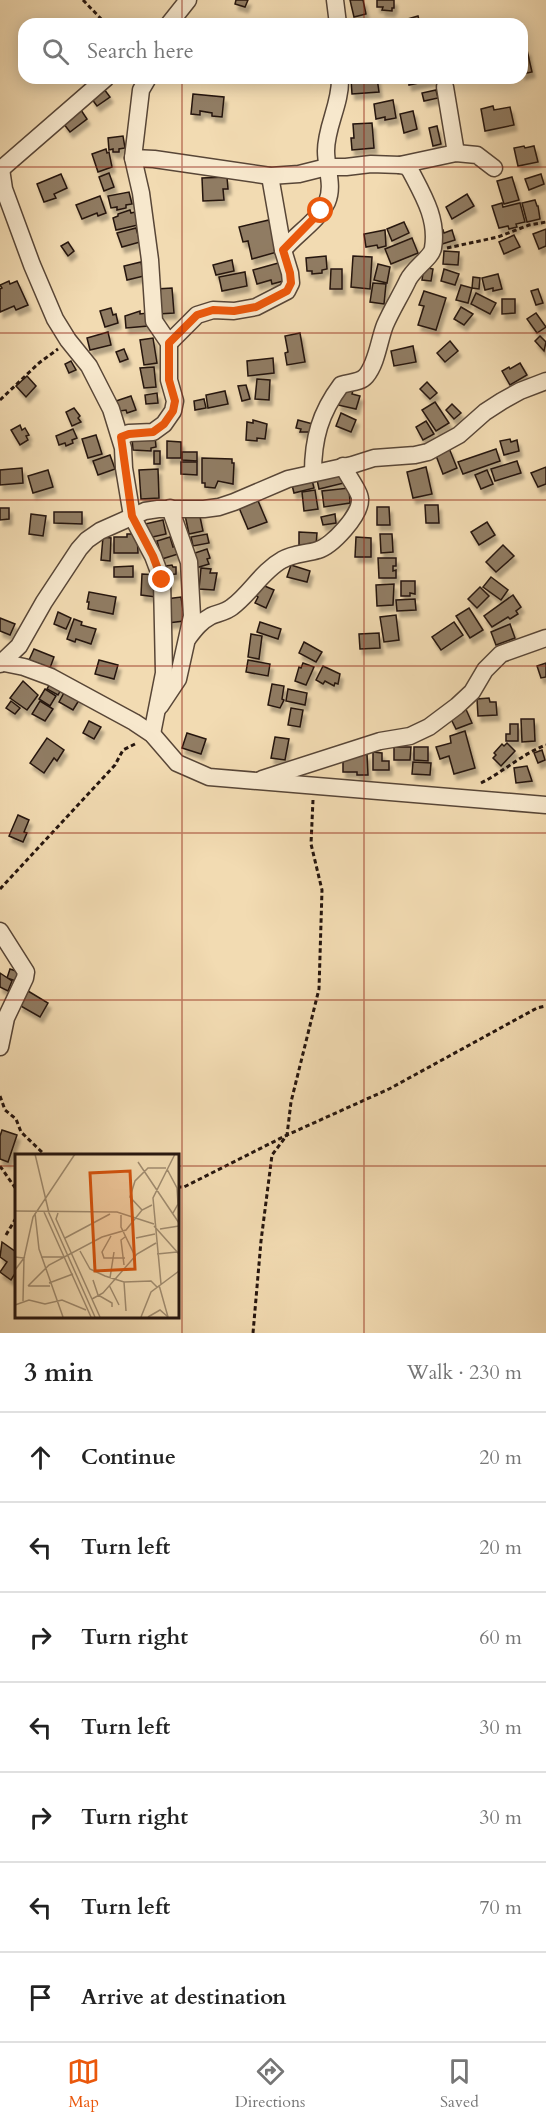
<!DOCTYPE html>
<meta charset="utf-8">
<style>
:root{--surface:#fff;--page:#f6f6f6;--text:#222;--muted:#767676;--line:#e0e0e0;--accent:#ea580c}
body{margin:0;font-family:Cardo,serif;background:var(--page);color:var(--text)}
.stop{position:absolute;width:18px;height:18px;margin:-14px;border:4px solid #ea580c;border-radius:50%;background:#fff}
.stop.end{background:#ea580c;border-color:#fff;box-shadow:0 2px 6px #0008}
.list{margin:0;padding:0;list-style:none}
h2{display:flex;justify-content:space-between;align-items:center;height:78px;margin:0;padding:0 24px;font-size:26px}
h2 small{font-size:20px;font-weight:400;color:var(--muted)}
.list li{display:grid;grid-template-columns:39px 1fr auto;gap:18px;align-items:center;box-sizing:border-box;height:90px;padding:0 24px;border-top:2px solid var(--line)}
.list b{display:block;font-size:22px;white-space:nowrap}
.list em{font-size:20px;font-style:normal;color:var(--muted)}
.icon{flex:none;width:33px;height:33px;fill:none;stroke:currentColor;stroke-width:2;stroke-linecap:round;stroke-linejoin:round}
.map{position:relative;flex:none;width:546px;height:1333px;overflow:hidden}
.search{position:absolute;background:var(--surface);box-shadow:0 3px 15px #0003;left:18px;right:18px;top:18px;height:66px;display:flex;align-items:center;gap:15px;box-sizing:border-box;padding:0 21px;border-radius:18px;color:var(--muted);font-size:22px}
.sheet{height:708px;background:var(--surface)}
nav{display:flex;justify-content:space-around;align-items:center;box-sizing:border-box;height:84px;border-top:2px solid var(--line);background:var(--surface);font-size:16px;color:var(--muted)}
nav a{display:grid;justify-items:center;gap:3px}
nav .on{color:var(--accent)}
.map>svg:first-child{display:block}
.building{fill:#907c63;stroke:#25150e;stroke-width:1.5;filter:url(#shadow)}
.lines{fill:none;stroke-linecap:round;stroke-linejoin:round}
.minor-casing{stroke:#584637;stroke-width:19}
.path{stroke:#25150e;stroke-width:3;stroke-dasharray:4.5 3;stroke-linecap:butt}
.minor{stroke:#f7e8cd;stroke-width:16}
.route{stroke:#ea580c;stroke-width:8}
.grid{fill:none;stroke:#8f2418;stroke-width:1.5;stroke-opacity:0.55}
.inset-road{fill:none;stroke:#a08c70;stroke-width:1.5}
.view{fill:#d4520c;fill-opacity:0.15;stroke:#d4520c;stroke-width:3}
.inset-edge{fill:none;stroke:#25150e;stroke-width:3}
</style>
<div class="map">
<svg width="546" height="1333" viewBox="0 0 546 1333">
<defs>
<filter id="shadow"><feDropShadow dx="3" dy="5.5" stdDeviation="1.5" flood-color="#0004"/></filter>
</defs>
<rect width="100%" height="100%" fill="#f2dbb2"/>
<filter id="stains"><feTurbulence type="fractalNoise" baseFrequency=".00333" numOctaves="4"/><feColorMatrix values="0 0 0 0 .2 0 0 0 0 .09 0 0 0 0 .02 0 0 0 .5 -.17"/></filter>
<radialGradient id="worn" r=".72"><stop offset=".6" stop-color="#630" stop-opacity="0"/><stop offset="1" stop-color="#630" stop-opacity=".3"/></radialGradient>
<g class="building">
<polygon points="236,0 248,0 245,7 235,4"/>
<polygon points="350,0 363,0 366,14 354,17"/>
<polygon points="377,0 394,0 394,8 392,8 392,11 382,10 383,7 377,7"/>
<polygon points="418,16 420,24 405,24 404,20"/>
<polygon points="527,50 532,72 522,74 522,52"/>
<polygon points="377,78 379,92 352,94 351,79"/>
<polygon points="408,78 438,78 438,79 409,85"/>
<polygon points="104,89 110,97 97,106 91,98"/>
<polygon points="436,90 438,98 424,101 422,93"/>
<polygon points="193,94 224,97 222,117 212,116 212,113 200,111 200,115 191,114"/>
<polygon points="393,100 396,118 385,120 385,117 376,119 374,104"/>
<polygon points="493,106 494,110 510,107 514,125 485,131 481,109"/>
<polygon points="81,110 87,119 70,132 63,123"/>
<polygon points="413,111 417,129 404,133 400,114"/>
<polygon points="372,123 374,148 352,150 351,138 354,138 353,124"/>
<polygon points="437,126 441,144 433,146 429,128"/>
<polygon points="123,136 125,148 119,149 119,152 113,152 113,149 109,150 108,138"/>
<polygon points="524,146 525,148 534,146 538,162 518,166 514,148"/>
<polygon points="106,149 107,153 109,152 112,167 98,172 92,154"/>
<polygon points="109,173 114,187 104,191 99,177"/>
<polygon points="61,174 67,188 54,194 56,198 44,202 37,184"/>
<polygon points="541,174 544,184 529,190 525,179"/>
<polygon points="227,177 228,189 223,189 224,200 203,201 202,178"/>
<polygon points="512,177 519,200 504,204 497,181"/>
<polygon points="129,192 132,204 126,205 126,208 117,210 117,207 111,208 108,196"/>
<polygon points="467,194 474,206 452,219 446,207"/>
<polygon points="100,196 106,213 98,216 97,213 82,219 76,205"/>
<polygon points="535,200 537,206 538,206 540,219 527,222 522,203"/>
<polygon points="502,203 503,207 520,203 525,222 516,224 517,227 509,229 508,226 499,228 492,206"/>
<polygon points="130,210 131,213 135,212 138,225 116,230 113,218 118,216 118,214"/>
<polygon points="269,220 271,228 274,227 277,252 252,259 248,241 243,242 239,227"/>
<polygon points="404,222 409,233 392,241 387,229"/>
<polygon points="136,228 140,242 122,247 117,233"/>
<polygon points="546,229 546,246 539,249 533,234"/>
<polygon points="385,230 386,246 378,248 377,245 366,247 364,234"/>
<polygon points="443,230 444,233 452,230 455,240 439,245 435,232"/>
<polygon points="514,235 520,247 504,254 499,242"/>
<polygon points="412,238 418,253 391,264 385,249"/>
<polygon points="68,242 74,251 68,256 61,246"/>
<polygon points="444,251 459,252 458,265 443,264"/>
<polygon points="326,256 327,269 322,270 322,273 312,274 312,271 307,271 306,258"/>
<polygon points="353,256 372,257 370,289 351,287"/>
<polygon points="232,260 234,271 216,275 213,265"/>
<polygon points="141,262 144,276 127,280 124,266"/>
<polygon points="282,262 287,280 272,284 271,280 257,284 253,270"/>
<polygon points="378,264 390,267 387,283 374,280"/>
<polygon points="424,267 433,269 431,281 422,280"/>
<polygon points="331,269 342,269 342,289 330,289"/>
<polygon points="444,269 459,274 455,285 441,281"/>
<polygon points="245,272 247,286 222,291 219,277"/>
<polygon points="498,274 502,289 493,291 493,288 485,290 482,278"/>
<polygon points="473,277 480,278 479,289 472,288"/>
<polygon points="9,281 10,284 17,281 28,305 16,310 14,306 0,312 0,289 2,288 0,285"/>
<polygon points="373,283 386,284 384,304 370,302"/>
<polygon points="461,285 472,288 468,303 456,300"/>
<polygon points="172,288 174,313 158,314 156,289"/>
<polygon points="538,289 543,303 536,305 531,291"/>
<polygon points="424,291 446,298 436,330 418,325 424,306 419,305"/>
<polygon points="476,293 496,303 490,314 471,304"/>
<polygon points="502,299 515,299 515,313 502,314"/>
<polygon points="461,307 473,314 464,325 454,319"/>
<polygon points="111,308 113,315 116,314 118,323 105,327 100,311"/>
<polygon points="140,311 140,314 147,313 148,326 126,328 125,316"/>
<polygon points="536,313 546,327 537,333 527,319"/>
<polygon points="108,332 111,345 90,350 87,338"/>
<polygon points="300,333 305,362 287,365 285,353 288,352 285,336"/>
<polygon points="540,336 546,342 544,351 535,341"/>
<polygon points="153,338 157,363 144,365 140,340"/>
<polygon points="450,341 458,351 445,362 437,353"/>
<polygon points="413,346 416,362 394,366 391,351"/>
<polygon points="124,349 128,359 120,362 116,352"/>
<polygon points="273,358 274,373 248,376 247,361"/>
<polygon points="71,361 76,370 69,373 65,364"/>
<polygon points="520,363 527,375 510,385 502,371 509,367 510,369"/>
<polygon points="154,367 156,387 144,388 140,368"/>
<polygon points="27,376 36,386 26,397 16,386"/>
<polygon points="257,379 270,380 269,400 255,399"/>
<polygon points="427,382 437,393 430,399 420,389"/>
<polygon points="246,385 250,399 242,401 238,386"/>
<polygon points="342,388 353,390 352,394 360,396 356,409 338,405"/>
<polygon points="225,391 228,404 208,408 206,395"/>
<polygon points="157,393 158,403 146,404 145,395"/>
<polygon points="131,396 136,410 127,413 126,410 120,411 116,401"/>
<polygon points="204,399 206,408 195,410 194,401"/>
<polygon points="435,402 449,423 436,431 422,410"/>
<polygon points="452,404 461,413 454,419 446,410"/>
<polygon points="74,408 80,416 78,418 81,422 72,426 66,412"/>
<polygon points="341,413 356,420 351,432 336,426"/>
<polygon points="253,420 267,424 265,439 257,438 257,441 246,440 247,422 253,423"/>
<polygon points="298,420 313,424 311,432 300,432 301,429 296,428"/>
<polygon points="426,421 434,434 423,440 416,427"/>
<polygon points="20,425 22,430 25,428 29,435 26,436 28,440 20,445 11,430"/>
<polygon points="73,429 77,438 72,440 73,443 66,446 65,443 59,445 56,436"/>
<polygon points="96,435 102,454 88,458 82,439"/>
<polygon points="155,436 156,447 151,448 151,451 133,450 132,438"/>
<polygon points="510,439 511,442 517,440 519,451 504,455 500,441"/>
<polygon points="167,441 181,442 181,458 167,458"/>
<polygon points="449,448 457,468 443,474 435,453"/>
<polygon points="496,449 500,461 463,474 458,462"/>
<rect x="154" y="451" width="6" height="13"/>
<polygon points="182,452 197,452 197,461 182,460"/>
<polygon points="110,455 115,469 98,475 93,461"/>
<polygon points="202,458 232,459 232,463 234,463 233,484 218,481 215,488 205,487 205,483 202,483"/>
<polygon points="517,461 521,473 495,481 491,469"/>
<polygon points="181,462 197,462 197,475 181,474"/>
<polygon points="426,467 432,494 413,498 407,472"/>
<polygon points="546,467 546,484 538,487 531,473"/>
<polygon points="22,468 23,483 0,485 0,470"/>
<polygon points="158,469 159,498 141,499 139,470"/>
<polygon points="340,469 344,483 319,489 316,475"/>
<polygon points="48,470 53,487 33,493 28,476"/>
<polygon points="487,470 493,484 481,489 475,475"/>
<polygon points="311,476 314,488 294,493 291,481"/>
<polygon points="349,488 350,503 324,507 322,491"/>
<polygon points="315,490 318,509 304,511 302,492"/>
<polygon points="256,496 267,522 248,529 237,503"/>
<polygon points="425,505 438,505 439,523 426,523"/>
<polygon points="377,507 389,507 390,525 377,525"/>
<polygon points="0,508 9,508 9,519 0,520"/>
<polygon points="54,512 82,512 82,524 54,523"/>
<polygon points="199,512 203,531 189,534 185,515"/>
<polygon points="31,514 46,516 43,536 29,534"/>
<polygon points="335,514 336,523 323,525 321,517"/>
<polygon points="163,520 166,534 148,538 145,524"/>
<polygon points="487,522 495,535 479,545 471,532"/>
<polygon points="299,532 317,533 316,546 299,545"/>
<polygon points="127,534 137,534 138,553 114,553 114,537 127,537"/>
<polygon points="207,534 209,543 193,546 191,537"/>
<polygon points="380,534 392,534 393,552 381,553"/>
<polygon points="103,537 111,538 110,561 101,560"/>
<polygon points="170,537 173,547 176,546 178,554 162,559 157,541"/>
<polygon points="356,537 371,538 371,557 355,557"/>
<polygon points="503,545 514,556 496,572 486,562"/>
<polygon points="207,549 210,558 207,559 209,564 196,568 192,554"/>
<polygon points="378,558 396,558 396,566 393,566 393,571 396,570 396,578 379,578"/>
<polygon points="172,565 173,567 176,567 176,574 163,575 165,566"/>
<polygon points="291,565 310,571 307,582 287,577"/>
<polygon points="133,566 133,577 114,577 114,567"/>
<polygon points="201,568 211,569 210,573 217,573 214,590 199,589"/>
<polygon points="142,574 157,575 156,597 141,595"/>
<polygon points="491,577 508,590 501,600 483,587"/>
<polygon points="401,581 415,581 415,594 410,593 410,596 401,596"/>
<polygon points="260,584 274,590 266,608 255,603 258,597 255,595"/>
<polygon points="394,584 393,605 377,606 376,585"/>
<polygon points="480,587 489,596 477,608 468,599"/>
<polygon points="89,592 116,597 113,614 88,609 89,602 87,602"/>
<polygon points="513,595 521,607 516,611 518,614 510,619 508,617 492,627 484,616"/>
<polygon points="181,597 183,610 185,609 186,617 183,617 184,621 168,623 166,599"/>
<polygon points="415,599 416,610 397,611 396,600"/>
<polygon points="469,608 483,630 470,638 456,616"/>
<polygon points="58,612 71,618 66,629 54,624"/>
<polygon points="396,615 399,640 384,642 380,617"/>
<polygon points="0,618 15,624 10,635 0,631"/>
<polygon points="74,619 82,622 81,625 96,629 91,644 76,639 75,642 67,639"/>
<polygon points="260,622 281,629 278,639 257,632"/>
<polygon points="454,622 463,635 441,650 432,637"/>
<polygon points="510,624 515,638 496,645 491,632"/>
<polygon points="379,633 380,648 360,649 359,634"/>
<polygon points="251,634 262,636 259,659 248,657"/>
<polygon points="304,642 322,652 316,662 299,653"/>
<polygon points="34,649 54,657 50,668 29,660"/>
<polygon points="99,660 118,665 114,679 95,674"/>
<polygon points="248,660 270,664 268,676 246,672"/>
<polygon points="303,663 314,667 306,685 295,681 299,667 301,668"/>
<polygon points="546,663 546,677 541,678 537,666"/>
<polygon points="323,666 340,674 338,684 335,683 334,686 325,681 323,684 316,680"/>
<polygon points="52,680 63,686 58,695 47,689"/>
<polygon points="23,681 38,695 27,710 10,698"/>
<polygon points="272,684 284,686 282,699 284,700 280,708 268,705"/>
<polygon points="45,689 56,696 50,706 39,699"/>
<polygon points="66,689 81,697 73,710 59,702"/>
<polygon points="288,689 307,693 305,705 286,701"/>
<polygon points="489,698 490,702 496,702 497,715 478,716 477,699"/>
<polygon points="11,701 20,708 15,714 6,708"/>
<polygon points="40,701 53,709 45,721 32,714"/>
<polygon points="465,707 472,723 456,729 450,717"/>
<polygon points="291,708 303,710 300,727 288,725"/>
<polygon points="521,719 534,719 535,741 522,742"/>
<polygon points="89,721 101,727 94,739 83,733"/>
<polygon points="510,724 518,724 518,741 506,741 506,734 510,734"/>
<polygon points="465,731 475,768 454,774 449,756 440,759 436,747 451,743 450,736"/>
<polygon points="187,733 206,739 201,754 182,748"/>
<polygon points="275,737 289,739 285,760 271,758"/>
<polygon points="47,738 64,750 57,761 54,758 44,773 30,763"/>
<polygon points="507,743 515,751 501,766 493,758 496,755 494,753 502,744 504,746"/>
<polygon points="394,747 411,747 410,760 394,760"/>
<polygon points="414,747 428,747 428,761 414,760"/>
<polygon points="542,750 545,760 538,763 534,753"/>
<polygon points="373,752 382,753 382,761 389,761 389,770 373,770"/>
<polygon points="343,754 367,754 368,775 357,775 357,772 343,772"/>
<polygon points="413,762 431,763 430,775 412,774"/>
<polygon points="527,766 532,781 516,783 514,768"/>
<polygon points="18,815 29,820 24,832 27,833 23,842 9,836"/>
<polygon points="10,969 22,973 19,982 7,978"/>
<polygon points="0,973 12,981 8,991 0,987"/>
<polygon points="28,991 48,1003 40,1017 19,1005"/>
<polygon points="2,1130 17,1135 8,1162 0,1159 0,1136"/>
<polygon points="2,1242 16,1252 16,1272 11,1280 0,1272 7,1262 0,1257"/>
</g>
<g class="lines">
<g class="minor-casing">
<g id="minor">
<polyline points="335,0 338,24"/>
<polyline points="169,24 188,0"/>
<polyline points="445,87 456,153"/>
<path d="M133,158L154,159L270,176L299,174L327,167H346L371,164L400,165L406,166L410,170C423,195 438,219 433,248C432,257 414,268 408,280C401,295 392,309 385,325C379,340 377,363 366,376C360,383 349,382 341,385C320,413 313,439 313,473"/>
<polyline points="400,165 456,153 477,155 494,168"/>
<polyline points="1,169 4,189 32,265 55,319 68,340 89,366 111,409 123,448 124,468 132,516 153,556 162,580 164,673 152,734"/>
<polyline points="0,170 106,78"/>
<path d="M283,250C296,234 318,221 327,202C334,186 326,168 326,151C326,126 341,104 340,78"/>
<polyline points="169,343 197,315 213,310 234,311 256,307 287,291 291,283 290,273 283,250 270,176"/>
<polyline points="121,437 129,433 153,432 164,424 173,411 175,401 169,380 169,343 154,321 150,260 141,193 133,158 141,90 148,78"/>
<path d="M188,638C195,629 200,622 211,616C218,613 226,612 232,607C250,594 262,571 282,560C294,553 306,554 318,550C332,546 361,515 360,499C360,492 347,475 343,466"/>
<polyline points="0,662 24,667 51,677 134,722 152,734 177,763 209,777 546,805"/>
<polyline points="0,664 19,646 44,602 79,549 87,540 100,531 145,511 158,509 204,509 219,507 234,502 288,479 352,465 374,458 415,455 428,452 459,435 485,412 502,401 520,391 546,381"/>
<polyline points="160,706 178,679 192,616 189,562 170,508"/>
<polyline points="262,779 380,741 410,736 429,727 457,706 472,692 485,670 501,654 546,638"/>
<polyline points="0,931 26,972 25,978 6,1018 0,1047"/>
</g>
</g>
<g class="path">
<polyline points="83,0 106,24"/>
<polyline points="447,248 498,237 529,225 546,222"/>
<polyline points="0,400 39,363 58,349"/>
<path d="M481,783C503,772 522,754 546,745"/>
<polyline points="0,889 115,765 123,750 137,743"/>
<polyline points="0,1096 5,1110 16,1119 21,1132 46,1156"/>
<polyline points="0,1166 16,1189"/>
<polyline points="177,1187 184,1187 287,1135 389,1089 537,1008 546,1006"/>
<polyline points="6,1235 16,1218"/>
<polyline points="253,1333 261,1241 272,1155 287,1135 291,1102 319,989 322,890 311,844 313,800"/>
</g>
<use href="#minor" class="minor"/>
</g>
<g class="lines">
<polyline class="route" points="162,580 153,556 132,516 121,437 129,434 153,432 164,424 173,411 175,401 169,380 169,343 197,315 213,310 234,311 256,307 287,291 291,283 290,273 283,250 321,211"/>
</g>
<path class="grid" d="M182,0V24M364,0V24M182,78V1333M364,78V1333M0,167H546M0,333H546M0,500H546M0,666H546M0,833H546M0,1000H546M0,1166H16M177,1166H546"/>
<g transform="translate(15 1154)">
<rect width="164" height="164" fill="#f2dbb2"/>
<path class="inset-road" d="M20,0L34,59L80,163M123,8L164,69M152,15L162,34L163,50L158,59M127,56L115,43L120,27L133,14H151M0,57L102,58L139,70M29,58L76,163M20,59L24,95L48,163M43,59L41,65L85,163M106,61V73L120,102M139,72L164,100M145,75L164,72M96,82L87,98L89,104H110M50,84L95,60M121,84L140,80M65,97L75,115L90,122L109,128L136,127L142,133M142,100L162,98M0,103L9,104L0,116M26,103H50M109,111L106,86L110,83M95,124L99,98M78,126L83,141L97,149V153M109,128L111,157M34,129L58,120M146,130L138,44L160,0M94,131L104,151M144,131L153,163M13,132L34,111L87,83L111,76L127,56L137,51M13,132H35M77,145L88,139L122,100L141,89M8,147L9,104L18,63L60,0M0,151L14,146L30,150L47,146L71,156M126,163L136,138L164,117M133,163L145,156L153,163"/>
<path class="view" d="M115,17L120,115L80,117L75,19Z"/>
<rect width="164" height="164" class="inset-edge"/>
</g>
<rect width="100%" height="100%" filter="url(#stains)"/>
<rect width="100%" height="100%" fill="url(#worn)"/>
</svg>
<div class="stop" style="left:321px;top:211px"></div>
<div class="stop end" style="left:162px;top:580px"></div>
<div class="search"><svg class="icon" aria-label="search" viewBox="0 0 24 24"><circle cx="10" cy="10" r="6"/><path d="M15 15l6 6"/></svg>Search here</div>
</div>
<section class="sheet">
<h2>3 min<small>Walk · 230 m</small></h2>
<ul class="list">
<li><svg class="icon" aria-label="ahead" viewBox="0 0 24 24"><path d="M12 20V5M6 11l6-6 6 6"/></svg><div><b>Continue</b></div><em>20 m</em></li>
<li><svg class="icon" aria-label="left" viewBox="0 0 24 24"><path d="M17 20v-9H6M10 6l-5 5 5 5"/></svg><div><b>Turn left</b></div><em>20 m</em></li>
<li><svg class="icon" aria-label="right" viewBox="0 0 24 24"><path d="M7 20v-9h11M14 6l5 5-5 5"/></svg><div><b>Turn right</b></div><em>60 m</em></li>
<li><svg class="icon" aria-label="left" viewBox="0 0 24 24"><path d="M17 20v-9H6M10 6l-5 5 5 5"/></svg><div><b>Turn left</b></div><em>30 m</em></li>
<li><svg class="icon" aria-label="right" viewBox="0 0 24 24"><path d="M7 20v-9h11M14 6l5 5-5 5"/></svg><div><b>Turn right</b></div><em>30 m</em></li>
<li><svg class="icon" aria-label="left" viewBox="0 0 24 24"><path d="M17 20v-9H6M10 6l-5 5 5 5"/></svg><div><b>Turn left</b></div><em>70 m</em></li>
<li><svg class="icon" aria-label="arrive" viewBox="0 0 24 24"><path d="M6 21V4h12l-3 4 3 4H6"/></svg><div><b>Arrive at destination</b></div></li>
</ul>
</section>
<nav>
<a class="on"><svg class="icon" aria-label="map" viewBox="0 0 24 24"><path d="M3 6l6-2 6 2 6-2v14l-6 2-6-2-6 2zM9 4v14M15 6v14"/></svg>Map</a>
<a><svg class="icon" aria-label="directions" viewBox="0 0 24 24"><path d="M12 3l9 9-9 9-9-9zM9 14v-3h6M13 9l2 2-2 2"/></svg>Directions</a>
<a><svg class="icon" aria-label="saved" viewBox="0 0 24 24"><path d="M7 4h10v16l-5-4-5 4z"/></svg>Saved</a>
</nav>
